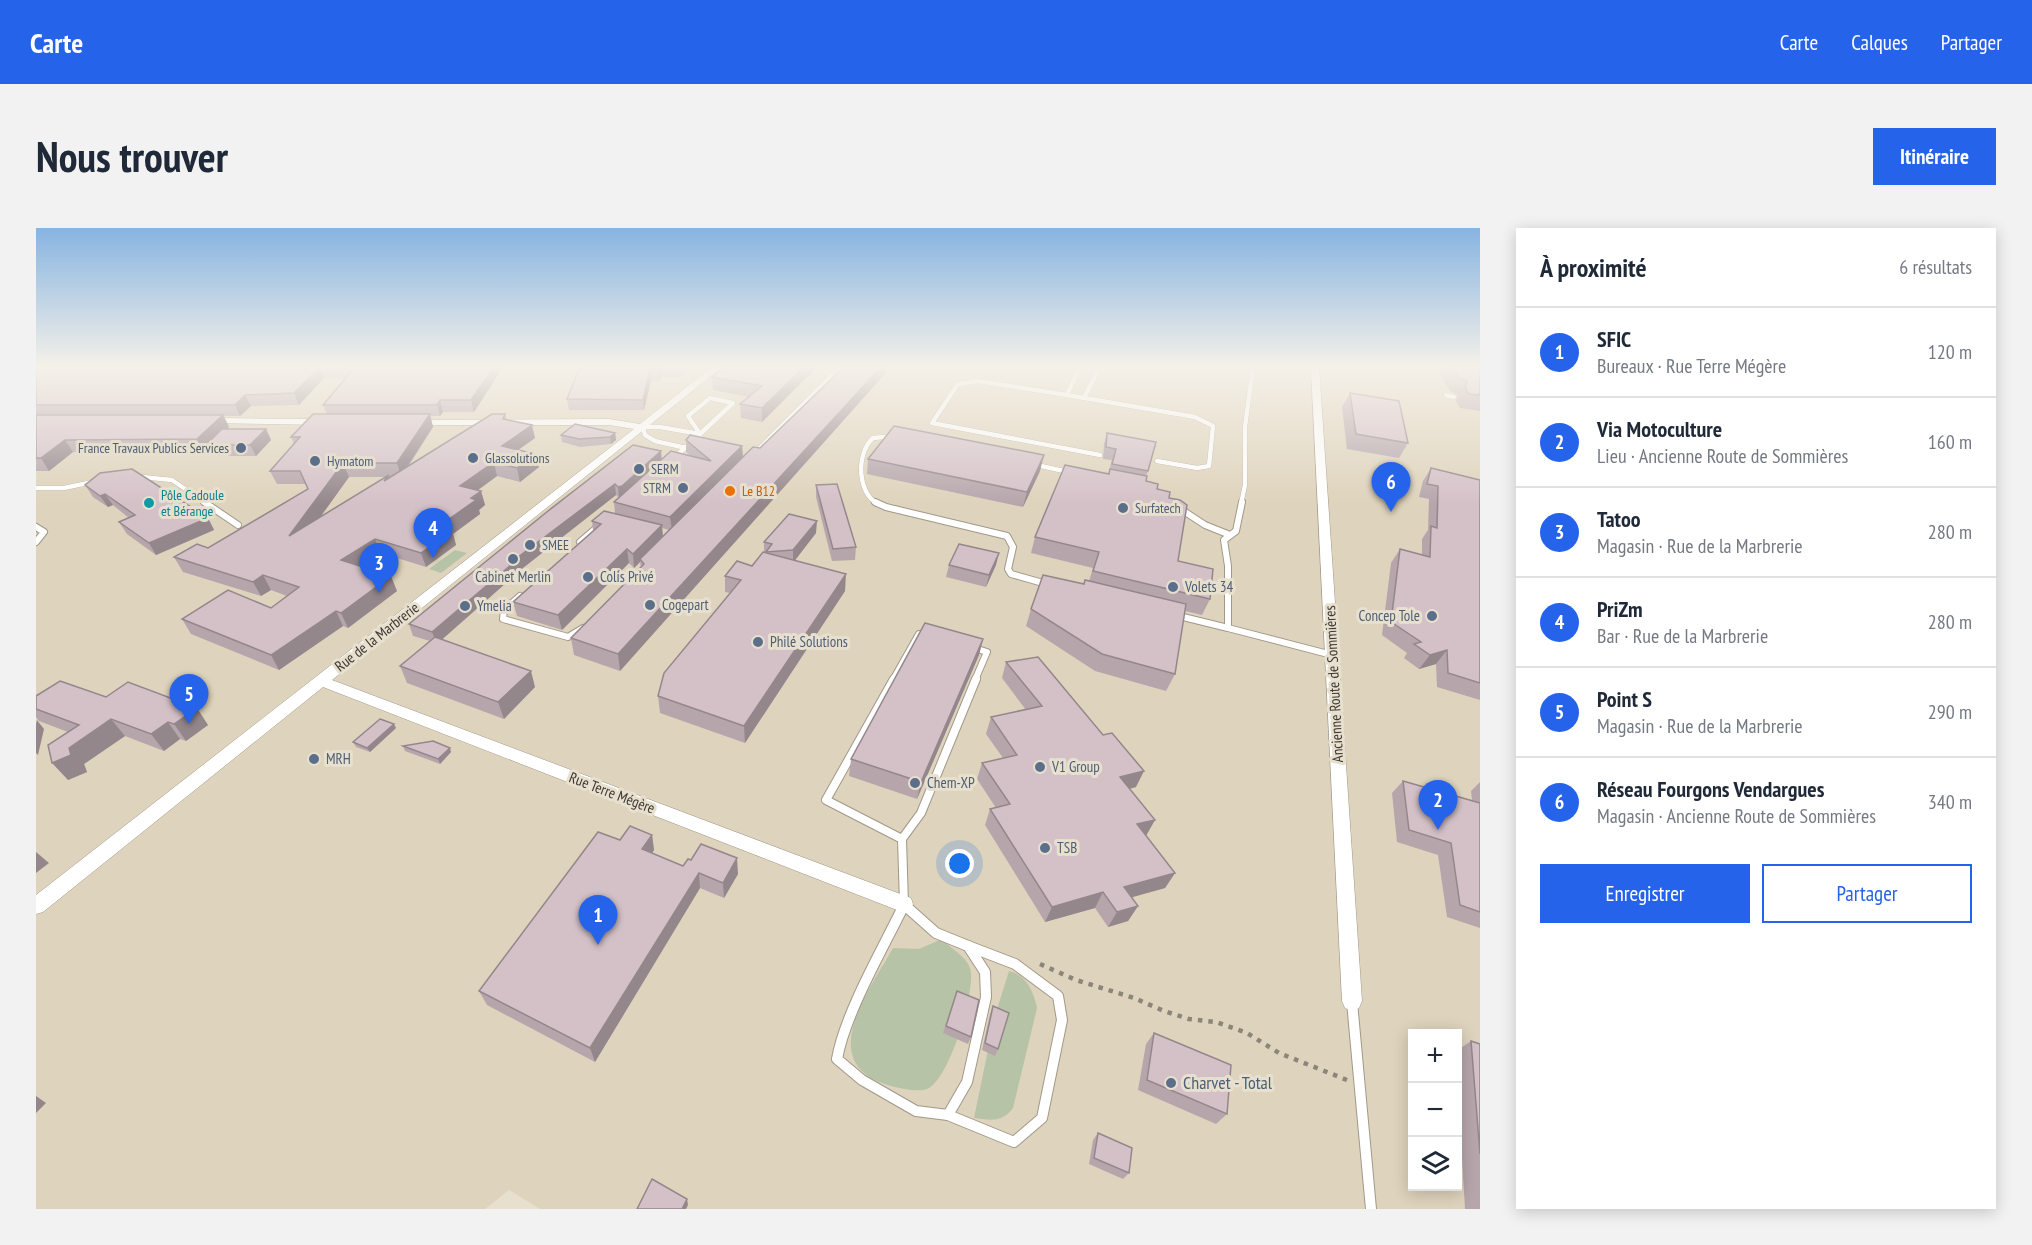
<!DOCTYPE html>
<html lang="fr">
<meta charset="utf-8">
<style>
:root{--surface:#fff;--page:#f2f2f3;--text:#1f2937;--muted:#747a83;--line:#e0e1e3;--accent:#2563eb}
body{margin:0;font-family:"PT Sans Narrow",sans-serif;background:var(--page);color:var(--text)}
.controls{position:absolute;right:18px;bottom:18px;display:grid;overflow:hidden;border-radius:0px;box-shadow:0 3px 15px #0003}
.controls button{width:54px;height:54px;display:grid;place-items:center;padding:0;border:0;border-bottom:2px solid var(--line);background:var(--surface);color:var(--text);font:30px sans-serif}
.you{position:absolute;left:924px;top:636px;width:21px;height:21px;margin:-15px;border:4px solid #fff;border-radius:50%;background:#1a73e8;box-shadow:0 0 0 9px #1a73e833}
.badge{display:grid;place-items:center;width:39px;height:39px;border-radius:50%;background:var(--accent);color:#fff;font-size:20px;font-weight:700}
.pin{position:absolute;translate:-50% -50px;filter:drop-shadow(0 2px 3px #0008)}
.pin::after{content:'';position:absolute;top:32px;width:21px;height:18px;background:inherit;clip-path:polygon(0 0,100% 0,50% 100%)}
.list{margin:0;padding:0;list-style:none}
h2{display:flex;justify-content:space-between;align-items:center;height:78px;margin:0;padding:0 24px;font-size:26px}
h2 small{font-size:20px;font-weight:400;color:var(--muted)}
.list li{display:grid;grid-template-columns:39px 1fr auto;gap:18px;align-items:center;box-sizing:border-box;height:90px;padding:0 24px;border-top:2px solid var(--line)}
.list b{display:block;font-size:22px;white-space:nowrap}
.list p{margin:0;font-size:20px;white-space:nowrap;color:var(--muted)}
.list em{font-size:20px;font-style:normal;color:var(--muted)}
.actions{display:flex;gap:12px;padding:18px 24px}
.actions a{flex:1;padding:14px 0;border:2px solid var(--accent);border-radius:0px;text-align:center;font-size:21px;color:var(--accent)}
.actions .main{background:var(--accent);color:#fff}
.icon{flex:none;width:33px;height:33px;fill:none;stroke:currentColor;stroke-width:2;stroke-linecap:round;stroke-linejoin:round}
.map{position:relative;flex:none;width:1444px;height:981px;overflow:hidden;border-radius:0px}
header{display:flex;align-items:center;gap:36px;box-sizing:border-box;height:84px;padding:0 30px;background:var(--accent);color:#fff}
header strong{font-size:28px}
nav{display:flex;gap:33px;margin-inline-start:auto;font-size:21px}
.intro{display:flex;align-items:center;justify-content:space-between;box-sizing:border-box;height:144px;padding:0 36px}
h1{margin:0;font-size:42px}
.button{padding:15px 27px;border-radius:0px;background:var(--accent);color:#fff;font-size:21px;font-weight:700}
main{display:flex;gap:36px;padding:0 36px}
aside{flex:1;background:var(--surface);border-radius:0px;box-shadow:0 3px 15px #0003}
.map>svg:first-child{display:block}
.built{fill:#ded3bc;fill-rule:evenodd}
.green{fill:#b7c3a7}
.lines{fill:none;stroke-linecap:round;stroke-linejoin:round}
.service-far3-casing{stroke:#a19889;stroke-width:5}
.service-far2-casing{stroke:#a19889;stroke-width:8}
.service-far1-casing{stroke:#a19889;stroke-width:10}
.service-casing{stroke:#a19889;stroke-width:12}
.minor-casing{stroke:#a19889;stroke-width:1}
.path{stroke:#8b857a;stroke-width:4.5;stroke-dasharray:4.5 6;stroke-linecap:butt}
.service-far3{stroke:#fff;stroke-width:4.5}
.service-far2{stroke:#fff;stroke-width:6}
.service-far1{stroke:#fff;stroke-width:8}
.service{stroke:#fff;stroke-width:10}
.minor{fill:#fff;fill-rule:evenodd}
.wall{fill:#b6a6ac;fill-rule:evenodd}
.shaded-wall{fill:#94878c}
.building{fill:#d4c1c8;stroke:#94878c;stroke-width:1.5}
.service-dot{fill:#5c6f8a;stroke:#e8e0cf;stroke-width:2}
.food-dot{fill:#e8710a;stroke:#e8e0cf;stroke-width:2}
.culture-dot{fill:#0f9aa8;stroke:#e8e0cf;stroke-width:2}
.labels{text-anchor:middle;stroke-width:6;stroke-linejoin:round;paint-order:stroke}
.far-service-label{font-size:14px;fill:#4e5e75;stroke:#e8e0cf;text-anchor:start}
.far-food-label{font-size:14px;fill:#c56008;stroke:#e8e0cf;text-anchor:start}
.far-culture-label{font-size:14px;fill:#0d838f;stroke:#e8e0cf;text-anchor:start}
.service-label{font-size:15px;fill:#4e5e75;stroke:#e8e0cf;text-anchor:start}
.street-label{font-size:15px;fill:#3c3832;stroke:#e8e0cf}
.near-service-label{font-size:18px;fill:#4e5e75;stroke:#e8e0cf;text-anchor:start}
</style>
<header>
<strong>Carte</strong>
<nav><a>Carte</a><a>Calques</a><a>Partager</a></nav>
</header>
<div class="intro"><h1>Nous trouver</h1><a class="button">Itinéraire</a></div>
<main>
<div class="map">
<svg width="1444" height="981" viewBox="0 0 1444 981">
<rect width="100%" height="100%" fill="#e8e0cf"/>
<path class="built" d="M0,139H1444V981H504L473,962L449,981H0ZM1376,806H1422V958H1376Z"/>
<g class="green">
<polygon points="419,322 431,325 405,345 393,341"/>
<path d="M906,711C915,721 930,728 934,740C941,760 913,853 891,861C880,865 857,859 846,855C780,830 836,758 857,720L883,721Z"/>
<path d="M973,743C990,747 998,764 1001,780L977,880C966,895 954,892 938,890L959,788Z"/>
</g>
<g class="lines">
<g class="service-far3-casing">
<g id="service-far3">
<polyline points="1047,139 1042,142 1031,167 942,153 922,156 896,195 1064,227"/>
<polyline points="1031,167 1159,189 1177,198 1173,238 1161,240 1121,233"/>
<polyline points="1410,167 1418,169"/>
<polygon points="674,170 697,175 664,206 652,188"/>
<polyline points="1048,170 1061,144 1052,139"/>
<polyline points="650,220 619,213 609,207 607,199 624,199 664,206"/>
<polyline points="717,227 804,139"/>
<polyline points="636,232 664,206"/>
<polyline points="996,236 1037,245"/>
<polyline points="96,248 136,252 171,276"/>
<polyline points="0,260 28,260 61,253"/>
<path d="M842,276C821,265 820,225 837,210L858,208"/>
<polyline points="1205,276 1209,257 1209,199 1217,139"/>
</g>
</g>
<g class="service-far2-casing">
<g id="service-far2">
<polyline points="168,274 202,297"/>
<polyline points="839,274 850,279 971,308 977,319 972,341 975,346 1014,357"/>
<polyline points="1206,274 1200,303 1188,312 1192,338 1192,400 1296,427"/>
<polyline points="1143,280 1169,297 1194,307"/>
<polyline points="0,299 8,304 0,314"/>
<polyline points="544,314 565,296"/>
<polyline points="484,368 468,382 467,391 532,409 547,400"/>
<polyline points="1139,387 1192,400"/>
<polyline points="935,419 951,424 939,452"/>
<polyline points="857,452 883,406 891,408"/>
</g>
</g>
<g class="service-far1-casing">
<g id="service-far1">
<polyline points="858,451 790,572 866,611"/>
<polyline points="868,676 875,682"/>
<polyline points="868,676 866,611 885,585 940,451"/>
<polyline points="865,682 868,676"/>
</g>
</g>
<g class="service-casing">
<g id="service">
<path d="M866,681C845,724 809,786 801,831L826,852L880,883L912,887L931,854L950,769L949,744L932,718L900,705L873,681"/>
<polyline points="1316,774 1335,981"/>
<polyline points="912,887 978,914 1006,890 1026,792 1022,768 979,736 932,718"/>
</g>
</g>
<g class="minor-casing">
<g id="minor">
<polygon points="676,139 686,139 296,452 875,670 877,676 875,682 868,684 861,682 287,459 7,684 0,686 0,667 598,201 573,197 377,197 372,194 374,192 573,191 604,196"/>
<polygon points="1275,139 1283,139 1326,773 1323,780 1316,783 1309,780 1306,773"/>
<polygon points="173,190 290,191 295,194 290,197 170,195 168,193"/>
</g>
</g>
<polyline class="path" points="1004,736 1040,752 1098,770 1128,783 1153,791 1180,794 1211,805 1243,825 1311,852"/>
<use href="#service-far3" class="service-far3"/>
<use href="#service-far2" class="service-far2"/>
<use href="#service-far1" class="service-far1"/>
<use href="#service" class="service"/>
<use href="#minor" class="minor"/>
</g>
<g class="wall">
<path d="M3,139H467L438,184H407L404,188H394L397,199L372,239L469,186L471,192L499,210L482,222L500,226L503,239L484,254L461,248L441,263H445L449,277L443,282L444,286L417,306L420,317L390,339L345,325L325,338L361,363L312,400L307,398L243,442L155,406L146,391L235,380L251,368L235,362L225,368L147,344L138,329L172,320L272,261L270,256H241L234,243L258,216L255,209L291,186L287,177L310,150H288L263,177L215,178L204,188H188L193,199L190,201H230L235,212L220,228H175L171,220L167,223L37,224L13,243H0V141ZM313,249H350L284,289Z"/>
<polygon points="544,139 649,139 647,149 625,149 623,153 615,153 608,182 533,182 531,171"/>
<polygon points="689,139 781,139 726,194 705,190 704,176 713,169 677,162 676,149"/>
<path d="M808,139H855L584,443L538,427L535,410L605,340L604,334L598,340L593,335L526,402L481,388L477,374L557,303L556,293L579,285L578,274L583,270L580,267L478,347V348L405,411L499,459L468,491L371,455L364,438L394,413L377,408L373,396L512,283L625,232L655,228L650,224V212L706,218L707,229L724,220ZM626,300L633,302L627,308Z"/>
<polygon points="1400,139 1444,139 1444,183 1424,180 1420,173 1422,167 1414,163"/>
<polygon points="1314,165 1372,215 1363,230 1311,221 1306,179"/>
<polygon points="579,205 580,212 575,216 544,219 526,214 525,207"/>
<polygon points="1071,205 1112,243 1110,248 1110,253 1133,270 1142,333 1174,371 1166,387 1149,383 1139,446 1130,463 1059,443 990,398 995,381 1047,356 1049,352 1053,353 1057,340 995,325 999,309 1072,246 1076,232 1067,231 1068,216"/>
<polygon points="832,231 1004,243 987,279 831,246"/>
<polygon points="1395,240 1444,252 1444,472 1401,459 1400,436 1383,441 1368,430 1371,425 1346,407 1355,335 1364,321 1386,327 1386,311 1392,302 1393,271 1383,269 1387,253"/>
<polygon points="49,257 172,290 178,302 120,327 91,306 83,294 93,290 77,277 72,279 57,269"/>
<polygon points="780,257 820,319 819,332 796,333 780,269"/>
<polygon points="780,305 758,333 809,363 709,515 624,485 622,468 694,365 689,364 689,348 716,338 728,325 728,314"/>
<polygon points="913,337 960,337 950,359 910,349"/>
<polygon points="947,411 943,427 881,571 813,548 815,531"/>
<polygon points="970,434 1100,559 1094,561 1110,608 1139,645 1129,660 1096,669 1102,678 1092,693 1072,699 1059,680 1009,694 949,597 954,581 960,580 941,551 946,535 967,530 950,506 955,489 990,482 966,450"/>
<polygon points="0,468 70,469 172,497 150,513 144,511 128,523 89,508 48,536 51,544 32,552 32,504 3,493 0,489"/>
<polygon points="360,500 334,524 320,519 317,514"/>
<polygon points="367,518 415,524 404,536 369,523"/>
<polygon points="1367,553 1436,572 1435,563 1444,554 1444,700 1411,689 1402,627 1361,614 1356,565"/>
<polygon points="616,607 618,622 616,625 647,638 702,646 688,670 664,660 559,834 451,777 443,763 584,612"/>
<polygon points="918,771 935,809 932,816 907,805"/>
<polygon points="957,778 962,821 959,828 946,822 954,786"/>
<polygon points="1118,805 1191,886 1180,896 1102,862 1110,816"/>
<polygon points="1435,813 1444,816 1444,981 1429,981 1422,860 1422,822"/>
<polygon points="1062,905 1093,945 1087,951 1053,936 1057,912"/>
</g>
<g class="shaded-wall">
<polygon points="284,139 288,150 263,177 258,165"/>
<polygon points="458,139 467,139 438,184 435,172"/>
<polygon points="624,139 625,149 623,153 622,142"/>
<polygon points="768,139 781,139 726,194 726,180"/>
<polygon points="845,139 855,139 584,443 582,426"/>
<polygon points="614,142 615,153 608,182 607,172"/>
<polygon points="209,167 215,178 204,188 199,177"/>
<polygon points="404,172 407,184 404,188 401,177"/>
<polygon points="394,186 397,199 365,248 361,235"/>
<polygon points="187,187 193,199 174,217 170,217 171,220 167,223 161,211"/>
<polygon points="496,197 499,210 469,231 466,218"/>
<polygon points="230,201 235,212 220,228 214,217"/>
<polygon points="579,205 580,212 575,216 574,209"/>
<polygon points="29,212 37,224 13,243 5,230"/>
<polygon points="706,218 707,231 636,302 634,289"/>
<polygon points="625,223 626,234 583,270 582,259"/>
<polygon points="500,226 503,239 484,254 481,240"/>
<polygon points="1008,227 1004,243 987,279 991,264"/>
<polygon points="458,234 461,248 428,272 424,258"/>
<polygon points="307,235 313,249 260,323 253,308"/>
<polygon points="579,256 580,267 478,347 478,348 401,416 396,404 473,336"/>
<polygon points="445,263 449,277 443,282 444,286 417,306 420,317 390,339 385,325 402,299"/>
<polygon points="69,266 77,277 72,279 64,268"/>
<polygon points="172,290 178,302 120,327 113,315"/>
<polygon points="781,293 780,305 757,335 757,322"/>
<polygon points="626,297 627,311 604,331 604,334 598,340 597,326"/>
<polygon points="339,311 345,325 312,347 305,332"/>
<polygon points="591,321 593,335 526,402 522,387"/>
<polygon points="963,325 960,337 950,359 953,347"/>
<polygon points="810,346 809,363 709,515 708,498"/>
<polygon points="227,347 235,362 225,368 217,354"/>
<polygon points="355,348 361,363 312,400 305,385"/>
<polygon points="300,383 307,398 243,442 235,427"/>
<polygon points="947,411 943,427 881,571 885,554"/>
<polygon points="1411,422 1400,436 1383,441 1394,427"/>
<polygon points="495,443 499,459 468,491 462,474"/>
<polygon points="161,480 172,497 150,513 138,496"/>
<polygon points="75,491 89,508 48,536 51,544 32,552 16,535 33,520"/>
<polygon points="1,492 8,501 2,527 0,525 0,496"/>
<polygon points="132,494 144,511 128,523 115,506"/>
<polygon points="358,496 360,500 334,524 331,520"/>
<polygon points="414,520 415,524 404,536 402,531"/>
<polygon points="1108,543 1100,559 1076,565 1084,549"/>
<polygon points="1119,592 1110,608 1101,596"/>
<polygon points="616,607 618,622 609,636 606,621"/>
<polygon points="0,624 13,635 0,645"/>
<polygon points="701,630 702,646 688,670 687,655"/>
<polygon points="663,645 664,660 559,834 554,820"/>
<polygon points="1139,645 1129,660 1079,674 1088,659"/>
<polygon points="1067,664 1059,680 1009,694 1016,679"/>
<polygon points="1102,678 1092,693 1072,699 1081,684"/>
<polygon points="0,868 10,875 0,885"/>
<polygon points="651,971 652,977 650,981 646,981"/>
</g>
<g class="building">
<polygon points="3,139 284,139 258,165 209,167 199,177 0,177 0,141"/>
<polygon points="306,139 458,139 435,172 404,172 401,177 287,177 319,139"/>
<polygon points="544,139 624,139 622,142 614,142 607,172 531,171"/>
<polygon points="689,139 768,139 726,180 704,176 726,158 676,149"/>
<polygon points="808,139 845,139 582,426 535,410 608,336 604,331 717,219 724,220"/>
<polygon points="1416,139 1444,139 1444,167 1433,166 1429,159 1431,153 1423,150"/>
<polygon points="1314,165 1363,173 1372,215 1320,206"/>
<polygon points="277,186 394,186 361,235 307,235 253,308 353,247 348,253 456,186 469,186 467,191 496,197 466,218 500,226 481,240 458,234 424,258 445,263 435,270 440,272 402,299 416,303 385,325 339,311 305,332 355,348 305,385 300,383 235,427 146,391 192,362 235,380 263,359 227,347 217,354 138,329 161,316 172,320 272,261 264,243 234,243 264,209 255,209"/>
<polygon points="0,187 187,187 161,211 29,212 5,230 0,230"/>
<polygon points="539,196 579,205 574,209 543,211 525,207"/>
<polygon points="858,198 1008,227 991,264 832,231"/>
<polygon points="186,201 230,201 214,217 170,217"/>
<polygon points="1071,205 1120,214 1112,243 1076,236 1080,221 1070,219"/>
<polygon points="654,207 706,218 634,289 578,274 635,223 675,233 650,212"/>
<polygon points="597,217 625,223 586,258 582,259 579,256 473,336 475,337 396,404 373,396 512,283"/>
<polygon points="1029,237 1073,246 1074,241 1111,248 1110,253 1122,256 1121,261 1134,264 1133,270 1144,272 1151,277 1142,333 1177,341 1174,371 1057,343 1063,324 999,309"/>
<polygon points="1395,240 1444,252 1444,455 1412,445 1411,422 1394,427 1378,416 1385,414 1355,394 1364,321 1394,329 1395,298 1401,300 1402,258 1391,256"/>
<polygon points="96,241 172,290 113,315 83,294 99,287 69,266 64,268 49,257 64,245"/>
<polygon points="801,256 820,319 797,321 780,257"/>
<polygon points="568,283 626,297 597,326 591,321 522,387 477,374 565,296 556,293"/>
<polygon points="753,286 781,293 757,322 730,324 736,316 728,314"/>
<polygon points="923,316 963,325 953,347 913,337"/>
<polygon points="727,324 810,346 708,498 622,468 628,445 705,352 689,348 701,333 716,338"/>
<polygon points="1007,347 1048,356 1049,352 1150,376 1139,446 1066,426 995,381"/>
<polygon points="889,395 947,411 885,554 815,531"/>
<polygon points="399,409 495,443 462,474 364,438"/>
<polygon points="1002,429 1067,507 1076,505 1108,543 1084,549 1119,592 1101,596 1139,645 1088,659 1102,678 1081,684 1067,664 1016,679 954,581 974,576 946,535 981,527 955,489 1006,478 970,434"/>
<polygon points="24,453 70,469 92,454 161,480 138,496 132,494 115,506 75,491 33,520 35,527 16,535 12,517 43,497 0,481 0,468"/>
<polygon points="344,491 358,496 331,520 317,514"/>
<polygon points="397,513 414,520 402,531 367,518"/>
<polygon points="1367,553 1444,575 1444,684 1424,677 1415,615 1373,602"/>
<polygon points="594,598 616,607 606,621 647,638 652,631 655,632 665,616 701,630 687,655 663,645 554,820 443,763 562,604 584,612"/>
<polygon points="921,763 943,772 935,809 910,798"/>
<polygon points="957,778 973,785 962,821 949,815"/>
<polygon points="1118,805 1195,837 1191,886 1111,852"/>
<polygon points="1435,813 1444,816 1444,926"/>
<polygon points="1062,905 1096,920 1093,945 1058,930"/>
<polygon points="616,951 651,971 646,981 601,981"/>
</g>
<linearGradient id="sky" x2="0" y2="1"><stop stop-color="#87b4e1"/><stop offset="0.5" stop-color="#f5f1e9"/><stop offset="1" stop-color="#f5f1e9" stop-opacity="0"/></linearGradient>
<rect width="1444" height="277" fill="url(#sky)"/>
<g class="service-dot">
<circle cx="205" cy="220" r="6"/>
<circle cx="437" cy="230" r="6"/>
<circle cx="279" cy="233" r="6"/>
<circle cx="603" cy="241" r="6"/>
<circle cx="647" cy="260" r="6"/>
<circle cx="1087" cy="280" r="6"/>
<circle cx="494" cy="317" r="6"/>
<circle cx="477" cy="331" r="6"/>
<circle cx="552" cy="349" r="6"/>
<circle cx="1137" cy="359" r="6"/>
<circle cx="614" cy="377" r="6"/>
<circle cx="429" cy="378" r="6"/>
<circle cx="1396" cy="388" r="6"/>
<circle cx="722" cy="414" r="6"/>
<circle cx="278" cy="531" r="6"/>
<circle cx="1004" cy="539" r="6"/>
<circle cx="879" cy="555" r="6"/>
<circle cx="1009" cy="620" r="6"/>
<circle cx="1135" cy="855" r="6"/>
</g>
<circle class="food-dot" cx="694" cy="263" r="6"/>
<circle class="culture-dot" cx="113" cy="275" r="6"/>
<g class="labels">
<g class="far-service-label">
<text x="193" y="225" text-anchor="end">France Travaux Publics Services</text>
<text x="449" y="235">Glassolutions</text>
<text x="291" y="238">Hymatom</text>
<text x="615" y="246">SERM</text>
<text x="635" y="265" text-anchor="end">STRM</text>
<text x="1099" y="285">Surfatech</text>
<text x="506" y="322">SMEE</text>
</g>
<g class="far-food-label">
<text x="706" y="268">Le B12</text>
</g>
<g class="far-culture-label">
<text x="125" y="272">Pôle Cadoule<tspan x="125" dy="16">et Bérange</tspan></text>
</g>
<g class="service-label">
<text x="477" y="354" text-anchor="middle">Cabinet Merlin</text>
<text x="564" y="354">Colis Privé</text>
<text x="1149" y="364">Volets 34</text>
<text x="626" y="382">Cogepart</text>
<text x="441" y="383">Ymelia</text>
<text x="1384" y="393" text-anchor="end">Concep Tole</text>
<text x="734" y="419">Philé Solutions</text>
<text x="290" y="536">MRH</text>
<text x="1016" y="544">V1 Group</text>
<text x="891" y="560">Chem-XP</text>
<text x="1021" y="625">TSB</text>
</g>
<g class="street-label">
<text transform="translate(341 409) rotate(-38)" y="5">Rue de la Marbrerie</text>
<text transform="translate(1298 456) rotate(-93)" y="5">Ancienne Route de Sommières</text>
<text transform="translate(576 565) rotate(21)" y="5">Rue Terre Mégère</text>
</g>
<g class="near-service-label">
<text x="1147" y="861">Charvet - Total</text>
</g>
</g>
</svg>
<div class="controls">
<button>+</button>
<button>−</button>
<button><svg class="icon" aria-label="layers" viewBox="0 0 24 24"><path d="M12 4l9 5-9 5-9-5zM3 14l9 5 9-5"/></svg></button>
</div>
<div class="you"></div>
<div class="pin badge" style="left:562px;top:717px">1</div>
<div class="pin badge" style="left:1402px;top:602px">2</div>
<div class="pin badge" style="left:343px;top:365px">3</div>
<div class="pin badge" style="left:397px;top:330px">4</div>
<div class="pin badge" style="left:153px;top:496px">5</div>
<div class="pin badge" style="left:1355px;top:284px">6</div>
</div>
<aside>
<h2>À proximité<small>6 résultats</small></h2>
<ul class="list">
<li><span class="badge">1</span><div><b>SFIC</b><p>Bureaux · Rue Terre Mégère</p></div><em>120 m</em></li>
<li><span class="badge">2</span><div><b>Via Motoculture</b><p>Lieu · Ancienne Route de Sommières</p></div><em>160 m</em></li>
<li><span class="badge">3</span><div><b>Tatoo</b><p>Magasin · Rue de la Marbrerie</p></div><em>280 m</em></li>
<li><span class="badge">4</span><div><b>PriZm</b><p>Bar · Rue de la Marbrerie</p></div><em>280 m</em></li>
<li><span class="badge">5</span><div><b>Point S</b><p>Magasin · Rue de la Marbrerie</p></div><em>290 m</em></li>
<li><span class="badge">6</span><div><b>Réseau Fourgons Vendargues</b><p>Magasin · Ancienne Route de Sommières</p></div><em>340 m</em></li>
</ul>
<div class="actions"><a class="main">Enregistrer</a><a>Partager</a></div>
</aside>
</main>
